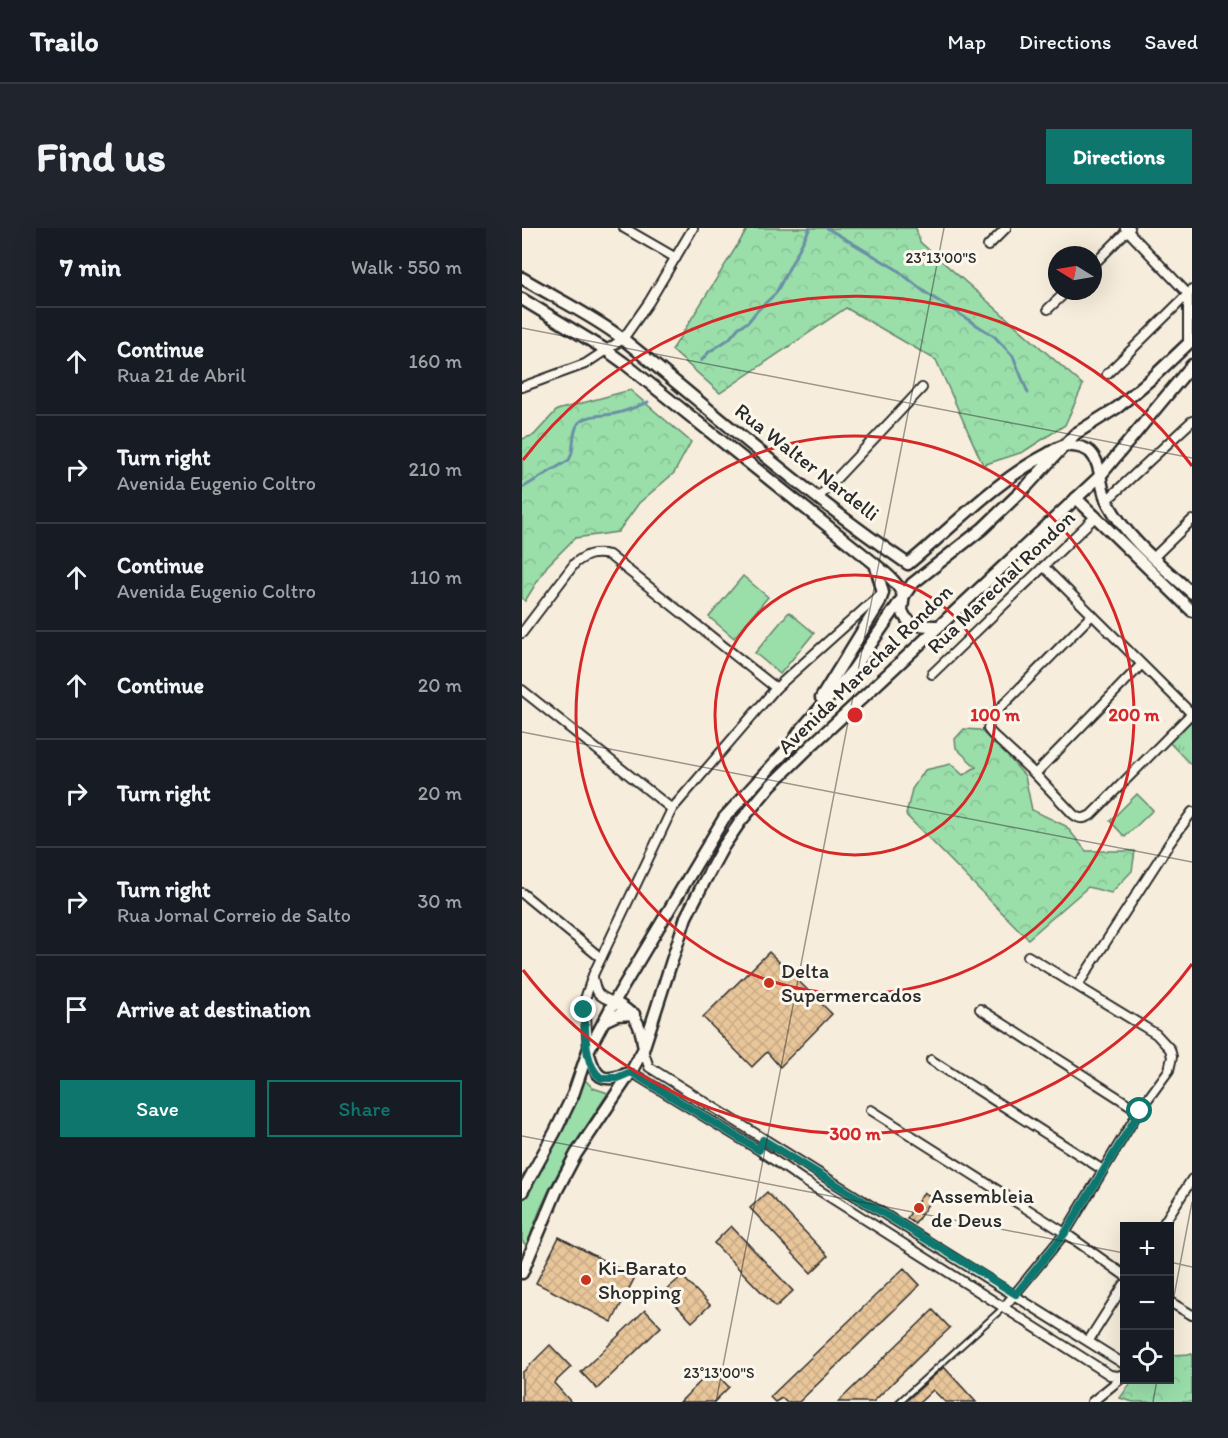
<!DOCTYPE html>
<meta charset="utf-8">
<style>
:root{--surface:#171b24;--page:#20242c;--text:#f1f3f6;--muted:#9ea1a6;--line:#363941;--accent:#0f766e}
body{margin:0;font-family:Itim,sans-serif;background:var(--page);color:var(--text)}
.controls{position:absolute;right:18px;bottom:18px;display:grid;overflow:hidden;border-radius:0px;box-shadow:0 6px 24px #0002}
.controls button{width:54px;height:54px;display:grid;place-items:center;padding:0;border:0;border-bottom:2px solid var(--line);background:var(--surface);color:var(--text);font:30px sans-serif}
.compass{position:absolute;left:526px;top:18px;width:54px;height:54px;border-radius:50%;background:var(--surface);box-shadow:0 6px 24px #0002;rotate:281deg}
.stop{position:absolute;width:18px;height:18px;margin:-14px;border:4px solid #0f766e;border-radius:50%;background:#fff}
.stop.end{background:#0f766e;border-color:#fff;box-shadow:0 2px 6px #0008}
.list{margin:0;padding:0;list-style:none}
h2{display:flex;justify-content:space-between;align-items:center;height:78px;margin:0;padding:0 24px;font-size:26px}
h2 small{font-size:20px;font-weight:400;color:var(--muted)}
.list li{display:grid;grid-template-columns:39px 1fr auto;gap:18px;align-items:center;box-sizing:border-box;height:108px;padding:0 24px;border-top:2px solid var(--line)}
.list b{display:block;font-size:22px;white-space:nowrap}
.list p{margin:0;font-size:20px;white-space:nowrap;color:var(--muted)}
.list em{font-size:20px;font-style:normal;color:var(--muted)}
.actions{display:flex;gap:12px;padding:18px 24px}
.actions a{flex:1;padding:14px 0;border:2px solid var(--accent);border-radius:0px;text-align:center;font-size:21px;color:var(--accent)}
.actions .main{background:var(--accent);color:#fff}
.icon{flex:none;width:33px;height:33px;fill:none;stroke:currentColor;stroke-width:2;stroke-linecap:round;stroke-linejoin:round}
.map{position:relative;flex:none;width:670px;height:1174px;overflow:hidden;border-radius:0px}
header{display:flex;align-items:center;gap:36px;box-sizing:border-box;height:84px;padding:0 30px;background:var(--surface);border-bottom:2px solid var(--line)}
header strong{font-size:28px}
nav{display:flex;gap:33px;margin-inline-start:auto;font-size:21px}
.intro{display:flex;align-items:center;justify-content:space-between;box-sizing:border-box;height:144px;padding:0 36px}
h1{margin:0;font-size:42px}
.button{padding:15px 27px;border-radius:0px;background:var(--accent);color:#fff;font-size:21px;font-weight:700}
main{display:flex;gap:36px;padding:0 36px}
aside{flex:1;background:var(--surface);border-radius:0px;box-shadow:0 6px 24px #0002}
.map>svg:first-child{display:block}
.green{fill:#9adeaa;stroke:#62846a;stroke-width:1.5}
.forest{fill:url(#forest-crowns);stroke:#62846a;stroke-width:1.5}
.park{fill:url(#park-tufts);stroke:#62846a;stroke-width:1.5}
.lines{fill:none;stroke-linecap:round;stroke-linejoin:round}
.stream{stroke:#6b90a5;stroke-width:3}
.building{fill:url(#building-cross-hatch);stroke:#2b2b2b;stroke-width:1.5}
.lane-casing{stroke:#2b2b2b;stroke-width:8}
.street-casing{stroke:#2b2b2b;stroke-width:12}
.secondary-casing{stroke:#2b2b2b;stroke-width:15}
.lane{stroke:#fbf7ec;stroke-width:4}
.street{stroke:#fbf7ec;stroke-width:8}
.secondary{stroke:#fbf7ec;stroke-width:10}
.route{stroke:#0f766e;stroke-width:8}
.ticks{fill:none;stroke:#2b2b2b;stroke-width:1.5;stroke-opacity:0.45}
.ring{fill:none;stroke:#d62828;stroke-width:3}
.poi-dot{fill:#c8321e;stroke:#fbf7ec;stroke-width:2}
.labels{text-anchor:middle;stroke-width:6;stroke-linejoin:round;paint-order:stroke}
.street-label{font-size:21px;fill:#2b2b2b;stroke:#fbf7ec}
.poi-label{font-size:21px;fill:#2b2b2b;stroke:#fbf7ec;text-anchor:start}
.ticks-label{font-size:15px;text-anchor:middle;fill:#2b2b2b;stroke:#fbf7ec;stroke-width:6;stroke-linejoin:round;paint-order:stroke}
.centre{fill:#d62828;stroke:#fbf7ec;stroke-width:3}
.ring-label{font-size:18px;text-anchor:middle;font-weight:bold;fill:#d62828;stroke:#fbf7ec;stroke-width:6;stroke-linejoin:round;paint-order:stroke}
</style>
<header>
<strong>Trailo</strong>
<nav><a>Map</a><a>Directions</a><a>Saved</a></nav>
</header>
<div class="intro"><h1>Find us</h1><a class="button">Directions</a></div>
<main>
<aside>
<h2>7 min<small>Walk · 550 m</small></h2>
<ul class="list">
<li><svg class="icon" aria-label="ahead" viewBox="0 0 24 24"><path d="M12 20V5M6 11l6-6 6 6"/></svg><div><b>Continue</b><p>Rua 21 de Abril</p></div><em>160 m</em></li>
<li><svg class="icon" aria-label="right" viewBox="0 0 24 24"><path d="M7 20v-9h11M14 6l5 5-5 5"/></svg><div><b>Turn right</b><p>Avenida Eugenio Coltro</p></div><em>210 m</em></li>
<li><svg class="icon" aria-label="ahead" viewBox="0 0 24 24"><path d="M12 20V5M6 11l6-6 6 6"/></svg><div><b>Continue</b><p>Avenida Eugenio Coltro</p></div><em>110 m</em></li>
<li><svg class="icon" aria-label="ahead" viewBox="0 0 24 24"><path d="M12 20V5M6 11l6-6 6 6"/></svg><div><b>Continue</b></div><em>20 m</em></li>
<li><svg class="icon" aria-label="right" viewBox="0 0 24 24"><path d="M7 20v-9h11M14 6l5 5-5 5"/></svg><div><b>Turn right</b></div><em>20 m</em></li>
<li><svg class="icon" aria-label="right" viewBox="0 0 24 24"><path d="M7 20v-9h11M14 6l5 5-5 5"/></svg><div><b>Turn right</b><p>Rua Jornal Correio de Salto</p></div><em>30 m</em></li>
<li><svg class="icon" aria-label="arrive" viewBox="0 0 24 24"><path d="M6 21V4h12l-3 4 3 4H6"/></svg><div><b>Arrive at destination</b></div></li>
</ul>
<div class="actions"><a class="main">Save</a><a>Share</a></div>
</aside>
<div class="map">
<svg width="670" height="1174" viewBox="0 0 670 1174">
<defs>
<pattern id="forest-crowns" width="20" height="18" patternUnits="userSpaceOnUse" patternTransform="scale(1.5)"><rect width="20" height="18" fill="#9adeaa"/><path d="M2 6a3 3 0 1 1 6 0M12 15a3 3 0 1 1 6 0" fill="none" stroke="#85bf92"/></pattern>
<pattern id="park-tufts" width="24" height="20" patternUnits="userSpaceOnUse" patternTransform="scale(1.5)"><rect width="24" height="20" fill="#9adeaa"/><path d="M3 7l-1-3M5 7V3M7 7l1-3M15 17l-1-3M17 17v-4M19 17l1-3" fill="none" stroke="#85bf92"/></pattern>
<pattern id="building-cross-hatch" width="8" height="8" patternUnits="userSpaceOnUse" patternTransform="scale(1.5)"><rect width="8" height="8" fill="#e9c69a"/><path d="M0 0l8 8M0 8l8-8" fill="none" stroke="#c8aa85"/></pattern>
</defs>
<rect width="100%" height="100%" fill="#f7eddc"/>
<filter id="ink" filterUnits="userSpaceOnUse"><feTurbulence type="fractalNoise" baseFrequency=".0167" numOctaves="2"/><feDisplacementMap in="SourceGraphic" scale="12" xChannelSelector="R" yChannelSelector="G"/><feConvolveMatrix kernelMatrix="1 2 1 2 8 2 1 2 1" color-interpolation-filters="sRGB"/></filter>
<g filter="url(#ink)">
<g class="green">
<polygon points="221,348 246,369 212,410 187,389"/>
<polygon points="267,384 292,405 258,446 233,425"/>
<polygon points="615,566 631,582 603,609 588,593"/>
<path d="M62,851L71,860L86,865C53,915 22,960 5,1018L0,1013V970L17,943Z"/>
</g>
<g class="forest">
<polygon points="226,0 394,0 398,14 561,157 543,197 501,224 461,237 414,132 324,80 198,165 150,122"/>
<polygon points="108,162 169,214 152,245 117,275 96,304 53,310 25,338 3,373 0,370 0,211 12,207 35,182"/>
<polygon points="442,501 458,502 482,524 503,548 510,582 544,598 564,623 613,623 610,643 589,665 566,659 506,711 384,587 390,561 403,542 429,536 441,547 454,539 434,520 433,511"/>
<polygon points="670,1126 670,1174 611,1174 598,1170 611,1152 648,1152 648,1127"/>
</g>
<polygon class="park" points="670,486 670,538 644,511"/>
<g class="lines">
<g class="stream">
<polyline points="305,0 374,41 404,65 472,108 491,128 506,165"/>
<polyline points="179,133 187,124 207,111 217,99 226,94 235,83 254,65 288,0"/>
<path d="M0,260L47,232C54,221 48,208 56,196C64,186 80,188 91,186C103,184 115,178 126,174"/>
</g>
</g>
<g class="building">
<polygon points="247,724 310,786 258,839 245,824 230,839 181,789"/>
<polygon points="245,964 306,1028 289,1045 228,980"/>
<polygon points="402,964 410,970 393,996 385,990"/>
<polygon points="209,998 271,1063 254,1079 192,1015"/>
<polygon points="37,1009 113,1049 90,1094 14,1055"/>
<polygon points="382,1040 398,1057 277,1174 264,1174 260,1170 253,1174 248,1169"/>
<polygon points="160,1048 188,1077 170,1094 142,1064"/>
<polygon points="123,1082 139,1099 75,1161 59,1144"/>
<polygon points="411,1082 428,1100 398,1128 351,1174 316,1174"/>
<polygon points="28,1117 49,1139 32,1155 49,1174 0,1174 0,1145"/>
<polygon points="422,1139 454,1174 423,1174 411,1162 398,1174 383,1174"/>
<polygon points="190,1142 207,1159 192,1174 158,1174"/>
</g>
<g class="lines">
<g class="lane-casing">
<polyline id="lane" points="377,1174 481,1080"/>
</g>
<g class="street-casing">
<g id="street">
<polyline points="102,0 154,30"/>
<polyline points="603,0 666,66 666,115"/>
<polyline points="466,18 484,0"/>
<polyline points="571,37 608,0"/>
<polyline points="526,81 545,63"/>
<polyline points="585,146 670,62"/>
<polyline points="0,159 63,136 101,111 127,74 171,0"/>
<polyline points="297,269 400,160"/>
<polyline points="584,273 670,193"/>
<polyline points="631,330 670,292"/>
<polyline points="522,339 670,486"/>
<path d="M570,387L468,490L466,501L470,506L513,546L551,586C558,592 562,591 569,587L669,486"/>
<path d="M0,405L53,335C65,326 72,324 87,327L254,460"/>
<polyline points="410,446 574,288"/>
<polyline points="0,462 150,581"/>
<polyline points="513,546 619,437"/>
<polyline points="0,665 79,730"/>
<path d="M71,749C74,765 75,768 92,774"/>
<polyline points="556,757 647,616 670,584"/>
<polyline points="458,781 617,883"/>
<polyline points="66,821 63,771 71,747 150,581 254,460 360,365"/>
<polyline points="121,822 127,839 602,1136"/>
<polyline points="409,832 581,942"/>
<polyline points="109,844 237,922 281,952 588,1147 596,1148 602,1146"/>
<polyline points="349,882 543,1005 602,1047"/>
<polyline points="640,998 670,951"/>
<polyline points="648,1074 670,1087"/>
<polyline points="483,1078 543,1005 617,883 647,842 650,829 648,821 634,806 506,728"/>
<polyline points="567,1112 602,1057"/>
<polyline points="570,1174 602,1148"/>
</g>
</g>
<g class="secondary-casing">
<g id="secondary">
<path d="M0,50C33,70 70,87 101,111C195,187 286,268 386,336C430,300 471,255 522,228C528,225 535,219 542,218C550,217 562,219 568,224C581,237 577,260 586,275C605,311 640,338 670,365"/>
<path d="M0,71L84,122L102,135L353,336C362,344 378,356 381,368C382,372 380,378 380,382C384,399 402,398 415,398"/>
<polyline points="554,270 670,383"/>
<polyline points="299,470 357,376 361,365 354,339"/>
<path d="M92,774C111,784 119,794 121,816"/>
<polyline points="82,793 95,787 112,786"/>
<path d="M66,823C74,852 81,856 109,844"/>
<polyline points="0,964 33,904 51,867 66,823 92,774 202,590 268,518 277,504 331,442 390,356 460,301 506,257 553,206 596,179 630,150 670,112"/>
<polyline points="0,1045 34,964 54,926 109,844 121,822 164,689 182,654 201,619 218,594 249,557 292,515 578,248 670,137"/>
</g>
</g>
<use href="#lane" class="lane"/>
<use href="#street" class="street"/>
<use href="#secondary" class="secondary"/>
</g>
</g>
<g class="lines" filter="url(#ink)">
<path class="route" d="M62,782C64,802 61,837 79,850H95L109,844L237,922L241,912L494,1066L543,1005L618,883"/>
</g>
<path class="ticks" d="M0,100L670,230M0,504L670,634M0,908L602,1025M648,1034L670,1039M648,1089L670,974M194,1174L422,0M631,1174L635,1152"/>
<g class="ring">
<circle cx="333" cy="487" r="140"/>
<circle cx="333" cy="487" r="279"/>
<path d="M670 736A419 419 0 0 1 1 742M1 232A419 419 0 0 1 670 238"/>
</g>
<g class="poi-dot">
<circle cx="247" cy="755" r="6"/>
<circle cx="397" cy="980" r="6"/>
<circle cx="64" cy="1052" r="6"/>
</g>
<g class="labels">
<g class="street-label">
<text transform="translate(285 234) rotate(38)" y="7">Rua Walter Nardelli</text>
<text transform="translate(479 354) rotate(-44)" y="7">Rua Marechal Rondon</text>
<text transform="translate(343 441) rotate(-44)" y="7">Avenida Marechal Rondon</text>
</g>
<g class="poi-label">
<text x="259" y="750">Delta<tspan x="259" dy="24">Supermercados</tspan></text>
<text x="409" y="975">Assembleia<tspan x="409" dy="24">de Deus</tspan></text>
<text x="76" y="1047">Ki-Barato<tspan x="76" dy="24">Shopping</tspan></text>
</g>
</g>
<g class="ticks-label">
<text x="419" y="35">23°13'00"S</text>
<text x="197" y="1150">23°13'00"S</text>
</g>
<circle cx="333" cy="487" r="9" class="centre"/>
<g class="ring-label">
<text x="473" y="493">100 m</text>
<text x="612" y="493">200 m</text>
<text x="333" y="912">300 m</text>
</g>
</svg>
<div class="controls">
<button>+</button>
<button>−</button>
<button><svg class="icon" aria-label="locate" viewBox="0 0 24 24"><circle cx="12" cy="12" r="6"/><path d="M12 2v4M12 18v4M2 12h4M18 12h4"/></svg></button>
</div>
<svg class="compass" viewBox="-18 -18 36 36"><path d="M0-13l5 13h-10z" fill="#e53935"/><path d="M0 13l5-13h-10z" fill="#9ea1a6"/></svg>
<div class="stop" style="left:618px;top:883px"></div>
<div class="stop end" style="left:62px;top:782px"></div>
</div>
</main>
